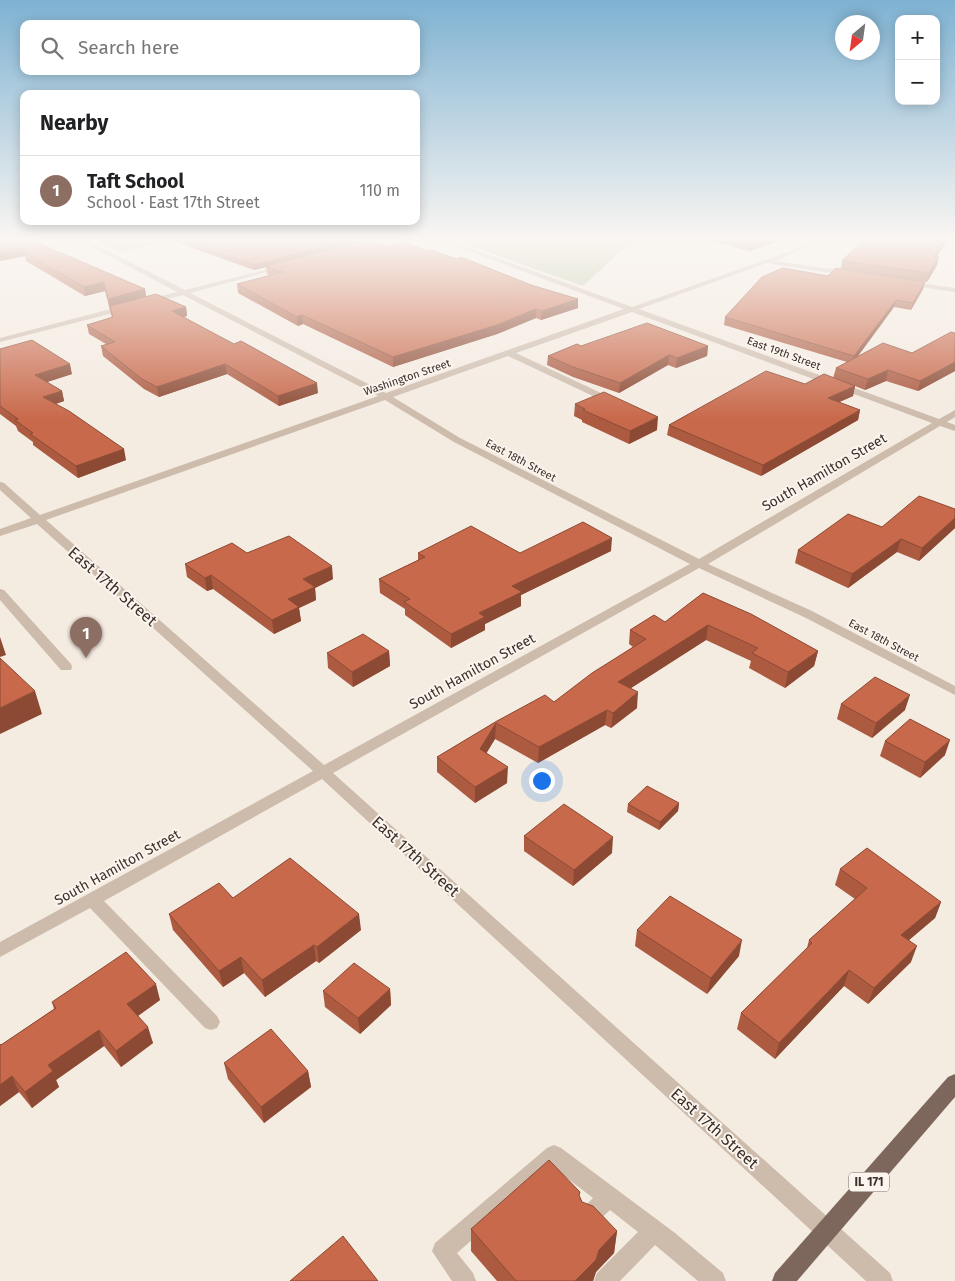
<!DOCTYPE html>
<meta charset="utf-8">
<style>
:root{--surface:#fff;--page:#f2f2f2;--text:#202124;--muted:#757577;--line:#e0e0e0;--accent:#7c3aed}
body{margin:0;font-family:"Fira Sans",sans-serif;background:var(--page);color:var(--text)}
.controls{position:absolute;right:15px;top:15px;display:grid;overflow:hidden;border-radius:10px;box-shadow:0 2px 12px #0003}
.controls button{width:45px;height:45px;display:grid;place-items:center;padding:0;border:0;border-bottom:1px solid var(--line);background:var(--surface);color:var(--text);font:25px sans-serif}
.compass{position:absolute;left:835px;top:15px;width:45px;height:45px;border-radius:50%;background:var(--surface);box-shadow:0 2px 12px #0003;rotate:209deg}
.you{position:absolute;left:541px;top:780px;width:18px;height:18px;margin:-12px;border:4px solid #fff;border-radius:50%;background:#1a73e8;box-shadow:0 0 0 8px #1a73e833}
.badge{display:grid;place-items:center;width:32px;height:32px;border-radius:50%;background:var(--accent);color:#fff;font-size:16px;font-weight:700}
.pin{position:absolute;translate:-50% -41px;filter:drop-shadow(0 1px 2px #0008)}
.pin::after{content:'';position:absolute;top:26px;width:18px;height:15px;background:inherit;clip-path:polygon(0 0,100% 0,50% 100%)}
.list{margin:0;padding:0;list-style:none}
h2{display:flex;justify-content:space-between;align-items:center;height:65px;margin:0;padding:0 20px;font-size:21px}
h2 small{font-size:16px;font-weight:400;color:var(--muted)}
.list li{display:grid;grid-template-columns:32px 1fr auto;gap:15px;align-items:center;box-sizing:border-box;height:70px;padding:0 20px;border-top:1px solid var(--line)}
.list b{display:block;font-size:19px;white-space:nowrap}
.list p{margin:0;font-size:16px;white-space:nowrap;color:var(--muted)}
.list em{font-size:16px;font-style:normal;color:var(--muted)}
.icon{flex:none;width:28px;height:28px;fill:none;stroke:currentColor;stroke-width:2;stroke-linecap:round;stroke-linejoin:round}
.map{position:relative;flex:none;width:955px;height:1281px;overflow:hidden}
.search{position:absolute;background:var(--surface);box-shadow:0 2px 12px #0003;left:20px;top:20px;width:400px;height:55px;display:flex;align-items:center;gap:12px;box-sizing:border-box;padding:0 18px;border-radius:10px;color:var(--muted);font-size:19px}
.panel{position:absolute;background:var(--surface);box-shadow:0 2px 12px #0003;left:20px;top:90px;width:400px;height:135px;border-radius:10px}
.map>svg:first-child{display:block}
.green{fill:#b8c4a0}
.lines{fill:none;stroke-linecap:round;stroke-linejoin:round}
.minor{fill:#cdbbac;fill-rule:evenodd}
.major{fill:#7d675c;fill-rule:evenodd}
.wall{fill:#ac5a40}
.shaded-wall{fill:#8c4a34}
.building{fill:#c8694b;stroke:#8c4a34}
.labels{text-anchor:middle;stroke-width:4;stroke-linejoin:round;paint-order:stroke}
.far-street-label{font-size:11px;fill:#3b302b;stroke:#fbf5ee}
.shield{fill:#fbf5ee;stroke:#756b66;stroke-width:1}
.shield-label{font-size:12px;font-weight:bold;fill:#3b302b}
.street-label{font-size:14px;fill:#3b302b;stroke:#fbf5ee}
.near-street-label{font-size:16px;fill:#3b302b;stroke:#fbf5ee}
</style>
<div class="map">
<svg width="955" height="1281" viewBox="0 0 955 1281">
<rect width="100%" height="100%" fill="#f4ebe1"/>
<g class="green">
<polygon points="93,240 174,240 119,252"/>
<polygon points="454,240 644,240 623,249 583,286"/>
</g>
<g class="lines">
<g class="minor">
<path d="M79,240H86L185,290L285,265V267L190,293L386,393L624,309L466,250L433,241L432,240H441L470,248L632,307L788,252L815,240H823L775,261L852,272V276H849L767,263L639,309L939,419L955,410V417L947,422L955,425V431L940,426L708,564L812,611L955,686V695L804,617L699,568L333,773L890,1273L893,1281H866L322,779L104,901L217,1016L220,1022L217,1028L211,1030L205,1028L90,908L0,957V942L313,771L37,524L0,536V529L31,518L0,490V482L4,483L40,515L378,396L183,295L145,304V300L177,292ZM632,312L932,423L699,559L460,438L393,397L508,356L610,404H616V400L516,353ZM385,400L454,442L690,564L324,765L46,520Z"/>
<polygon points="377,240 386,240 358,248 355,246"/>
<polygon points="905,281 955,288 955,292 908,285 904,283"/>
<polygon points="126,305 130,307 129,309 0,342 0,338"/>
<polygon points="0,589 4,590 71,664 72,667 71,670 61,670 0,600"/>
<polygon points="554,1145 561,1148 675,1233 723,1273 726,1281 698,1281 655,1245 620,1281 594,1281 597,1273 638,1232 610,1210 595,1224 588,1227 581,1224 578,1217 581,1210 593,1198 554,1168 457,1253 473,1273 476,1281 452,1281 432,1251 435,1243 547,1148"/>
</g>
<polygon class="major" points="955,1074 955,1097 797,1281 772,1281 775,1273 948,1077"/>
</g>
<g class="wall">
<polygon points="0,240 145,289 146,296 186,307 187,316 184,317 318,393 279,406 227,374 159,397 144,389 103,356 101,346 106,344 89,334 87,325 112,318 105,291 85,296 26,261 25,256 0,261"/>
<polygon points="176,240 356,240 356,242 578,308 541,320 536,318 497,334 393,367 303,324 298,326 238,293 237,284 270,275 267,274 266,267 254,270 176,242"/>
<polygon points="709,240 779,240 776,242 749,251"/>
<polygon points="937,257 937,265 927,282 841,269 842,261"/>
<polygon points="828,276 923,289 911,310 894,307 858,356 912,353 955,333 955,371 918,391 886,381 865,390 855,386 853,396 839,402 860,410 858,420 761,476 667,435 669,425 805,384 833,378 836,368 847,362 724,325 725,317"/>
<polygon points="581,346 708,346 707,356 676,368 668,365 619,393 573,377 547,365 548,356"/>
<polygon points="0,349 72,374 47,382 62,391 64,401 56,404 126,460 78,478 33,445 33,442 18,431 16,426 0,414"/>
<polygon points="575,404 657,430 629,444 582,422 582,420 574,416"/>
<polygon points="955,509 955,528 919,561 897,552 848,588 795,563 798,550"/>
<polygon points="611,551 521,595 521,606 485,624 485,630 451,648 405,615 405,609 380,593 379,579 418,560 418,553 520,553"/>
<polygon points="247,553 333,579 315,588 316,600 299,608 301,621 274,634 213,589 207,591 187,577 185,564"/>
<polygon points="703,593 818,651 814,666 785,688 749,668 751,661 706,640 631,688 637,708 611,728 605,725 538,763 495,739 486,753 507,783 475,803 437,772 437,757 497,721 554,702 633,647 629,644 630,630 665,622"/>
<polygon points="389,651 390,666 353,687 328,668 327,653"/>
<polygon points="841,704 905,710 872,738 837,719"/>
<polygon points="885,741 945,755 920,778 880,756"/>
<polygon points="679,803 678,811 659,830 627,812 628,804"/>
<polygon points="524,836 612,853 573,886 524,851"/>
<polygon points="840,869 941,902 935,918 909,940 911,962 868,1004 844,986 775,1059 737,1029 741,1013 807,948 809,940 855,899 835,885"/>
<polygon points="233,898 361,930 319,963 316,961 265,997 244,973 223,987 173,930 169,914"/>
<polygon points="637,930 739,956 707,994 635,946"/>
<polygon points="390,989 391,1005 360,1034 325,1007 323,991"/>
<polygon points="160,1000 138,1016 153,1043 121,1067 104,1046 56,1080 59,1087 32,1108 19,1092 0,1106 1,1045 54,1009 52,1002"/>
<polygon points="224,1063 308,1071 311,1087 264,1123 228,1079"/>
<polygon points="580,1192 579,1196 582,1202 617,1231 614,1253 596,1272 593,1281 497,1281 471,1251 471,1229"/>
</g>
<g class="shaded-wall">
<polygon points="351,240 356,240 356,243 266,266 266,267 254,270 254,265"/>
<polygon points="760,240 779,240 776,242 749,251 751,243"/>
<polygon points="944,240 947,240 932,265 934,256"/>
<polygon points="27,247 24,252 25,256 0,261 0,252"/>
<polygon points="939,257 937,265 927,282 929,273"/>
<polygon points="104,282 105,291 85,296 84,287"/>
<polygon points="925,282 923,289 911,310 913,303"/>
<polygon points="145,289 146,298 110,308 108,299"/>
<polygon points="578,299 578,308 541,320 542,311"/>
<polygon points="896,300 894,307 852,364 854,356"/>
<polygon points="186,307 187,316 174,320 172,311"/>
<polygon points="536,309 536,318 497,334 393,367 393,357"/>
<polygon points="302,315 303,324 298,326 297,317"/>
<polygon points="708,346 707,356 676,368 677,358"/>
<polygon points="669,355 668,365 619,393 620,383"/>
<polygon points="955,362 955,371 918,391 920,381"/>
<polygon points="70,364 72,374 38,385 35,375"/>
<polygon points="225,364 227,374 159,397 157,387"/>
<polygon points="888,370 886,381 865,390 868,379"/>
<polygon points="317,383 318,393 279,406 278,396"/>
<polygon points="855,386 853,396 826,408 828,398"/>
<polygon points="62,391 64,401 46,407 43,397"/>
<polygon points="860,410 858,420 761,476 763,465"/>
<polygon points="658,417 657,430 629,444 630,431"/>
<polygon points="124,449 126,460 78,478 76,466"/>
<polygon points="955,518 955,528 919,561 922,548"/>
<polygon points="612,538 611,551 521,595 521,606 485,624 485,630 451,648 451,634 479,613 512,586"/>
<polygon points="901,539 897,552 848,588 852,574"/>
<polygon points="332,566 333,579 315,588 316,600 299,608 301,621 274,634 272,620 303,579"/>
<polygon points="211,575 213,589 207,591 205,578"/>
<polygon points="708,625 706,640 617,697 618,682"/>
<polygon points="0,637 6,655 0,657"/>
<polygon points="389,651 390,666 353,687 352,672"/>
<polygon points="818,651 814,666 785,688 788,672"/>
<polygon points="35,691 42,714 0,734 0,708"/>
<polygon points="638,692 637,708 611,728 613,713"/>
<polygon points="910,695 905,710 872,738 876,723"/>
<polygon points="607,710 605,725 538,763 539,747"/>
<polygon points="496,723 495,739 480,764 480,749"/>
<polygon points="950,740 945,755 920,778 925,762"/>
<polygon points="508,767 507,783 475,803 475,787"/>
<polygon points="679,803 678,811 659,830 660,822"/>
<polygon points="613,837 612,853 573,886 574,870"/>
<polygon points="941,902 935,918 896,951 901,935"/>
<polygon points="359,914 361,930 319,963 317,947"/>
<polygon points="742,940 739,956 707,994 711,978"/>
<polygon points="314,945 316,961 265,997 262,980"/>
<polygon points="917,946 911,962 868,1004 874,988"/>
<polygon points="241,957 244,973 223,987 219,971"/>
<polygon points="849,970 844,986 775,1059 779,1043"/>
<polygon points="156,984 160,1000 132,1020 127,1004"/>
<polygon points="390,989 391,1005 360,1034 358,1018"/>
<polygon points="148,1027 153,1043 121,1067 116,1051"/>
<polygon points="99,1030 104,1046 56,1080 59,1087 32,1108 25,1092 48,1065"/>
<polygon points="308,1071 311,1087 264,1123 261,1107"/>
<polygon points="12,1076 19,1092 0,1106 0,1085"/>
<polygon points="617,1231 614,1253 596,1272 593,1281 575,1281 599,1250"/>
</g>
<g class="building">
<polygon points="0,240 31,240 145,289 108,299 104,282 84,287 24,252 27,247 0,252"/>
<polygon points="184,240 351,240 254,265"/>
<polygon points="367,240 388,246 404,242 427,251 431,250 457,259 461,257 531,285 578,299 542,311 536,309 497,325 393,357 302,315 297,317 237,284 283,272 266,266"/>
<polygon points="739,240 760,240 751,243"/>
<polygon points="863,240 944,240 934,256 939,257 929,273 842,261"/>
<polygon points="783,268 828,276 836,268 925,282 913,303 896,300 854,356 725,317 762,277"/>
<polygon points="156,294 186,307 172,311 234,344 241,341 317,383 278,396 225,364 157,387 142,379 101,346 115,342 87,325 113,317 110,306"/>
<polygon points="647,323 708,346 677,358 669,355 620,383 573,367 548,356 577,344 581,346"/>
<polygon points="951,332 955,333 955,362 920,381 888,370 868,379 836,368 883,343 912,353"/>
<polygon points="32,340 70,364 35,375 62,391 43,397 69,411 124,449 76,466 30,434 33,433 15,420 18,419 0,406 0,349"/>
<polygon points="766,371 805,384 824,374 855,386 828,398 860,410 763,465 669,425"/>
<polygon points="604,392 658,417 630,431 583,410 585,409 575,404"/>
<polygon points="919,496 955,509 955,518 922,548 901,539 852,574 798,550 848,514 882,527"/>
<polygon points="583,522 612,538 512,586 522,592 479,613 485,617 451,634 404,602 410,599 379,579 425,557 418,553 471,526 520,553"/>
<polygon points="289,536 332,566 303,579 315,587 288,599 299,607 272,620 211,575 205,578 185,564 232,543 247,553"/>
<polygon points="703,593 751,614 818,651 788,672 752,653 758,648 708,625 618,682 638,692 613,713 607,710 539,747 496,723 480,749 508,767 475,787 437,757 497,721 545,695 554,702 592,673 646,639 630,630 654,615 665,622"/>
<polygon points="363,634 389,651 352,672 327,653"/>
<polygon points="0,658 35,691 0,708"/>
<polygon points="875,677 910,695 876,723 841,704"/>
<polygon points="910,719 950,740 925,762 885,741"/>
<polygon points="647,786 679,803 660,822 628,804"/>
<polygon points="564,804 613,837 574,870 524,836"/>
<polygon points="867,848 941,902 901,935 917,946 874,988 849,970 779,1043 741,1013 812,943 809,940 867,888 840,869"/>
<polygon points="290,858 359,914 317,947 314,945 262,980 241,957 219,971 169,914 219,883 233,898"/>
<polygon points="670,896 742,940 711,978 637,930"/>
<polygon points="126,952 156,984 127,1004 148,1027 116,1051 99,1030 48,1065 53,1071 25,1092 12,1076 0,1085 0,1044 1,1045 56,1008 52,1002"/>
<polygon points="354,963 390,989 358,1018 323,991"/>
<polygon points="271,1029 308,1071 261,1107 224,1063"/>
<polygon points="549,1160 580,1192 579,1195 582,1202 593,1206 617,1231 599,1250 596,1260 575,1281 516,1281 471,1229"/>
<polygon points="343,1236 378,1281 290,1281"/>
</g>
<linearGradient id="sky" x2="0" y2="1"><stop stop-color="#7eb2d2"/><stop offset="0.57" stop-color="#faf6f2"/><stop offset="1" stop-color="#faf6f2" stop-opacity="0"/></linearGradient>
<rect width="955" height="419" fill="url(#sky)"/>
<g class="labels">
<g class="far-street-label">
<text transform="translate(784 353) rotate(20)" y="4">East 19th Street</text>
<text transform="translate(407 377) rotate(-19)" y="4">Washington Street</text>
<text transform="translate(521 460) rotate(28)" y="4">East 18th Street</text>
<text transform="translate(884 640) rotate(28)" y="4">East 18th Street</text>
</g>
<rect class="shield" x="849" y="1172.5" width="40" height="19" rx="4"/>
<g class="shield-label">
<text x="869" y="1186">IL 171</text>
</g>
<g class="street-label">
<text transform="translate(824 472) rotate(-30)" y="5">South Hamilton Street</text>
<text transform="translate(472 671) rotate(-29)" y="5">South Hamilton Street</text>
<text transform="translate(117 867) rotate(-29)" y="5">South Hamilton Street</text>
</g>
<g class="near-street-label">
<text transform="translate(113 586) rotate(41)" y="6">East 17th Street</text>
<text transform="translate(416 856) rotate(42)" y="6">East 17th Street</text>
<text transform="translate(715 1128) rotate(42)" y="6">East 17th Street</text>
</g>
</g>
</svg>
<div class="controls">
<button>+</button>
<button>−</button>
</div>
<svg class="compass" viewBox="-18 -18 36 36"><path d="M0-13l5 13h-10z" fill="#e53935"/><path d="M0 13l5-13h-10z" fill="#757577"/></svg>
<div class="you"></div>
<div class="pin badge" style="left:86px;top:658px;background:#8d6e63">1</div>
<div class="search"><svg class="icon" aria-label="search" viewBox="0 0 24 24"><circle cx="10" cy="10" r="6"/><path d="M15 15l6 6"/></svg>Search here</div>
<section class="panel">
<h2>Nearby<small></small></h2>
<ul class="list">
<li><span class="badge" style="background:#8d6e63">1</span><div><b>Taft School</b><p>School · East 17th Street</p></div><em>110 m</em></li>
</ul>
</section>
</div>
